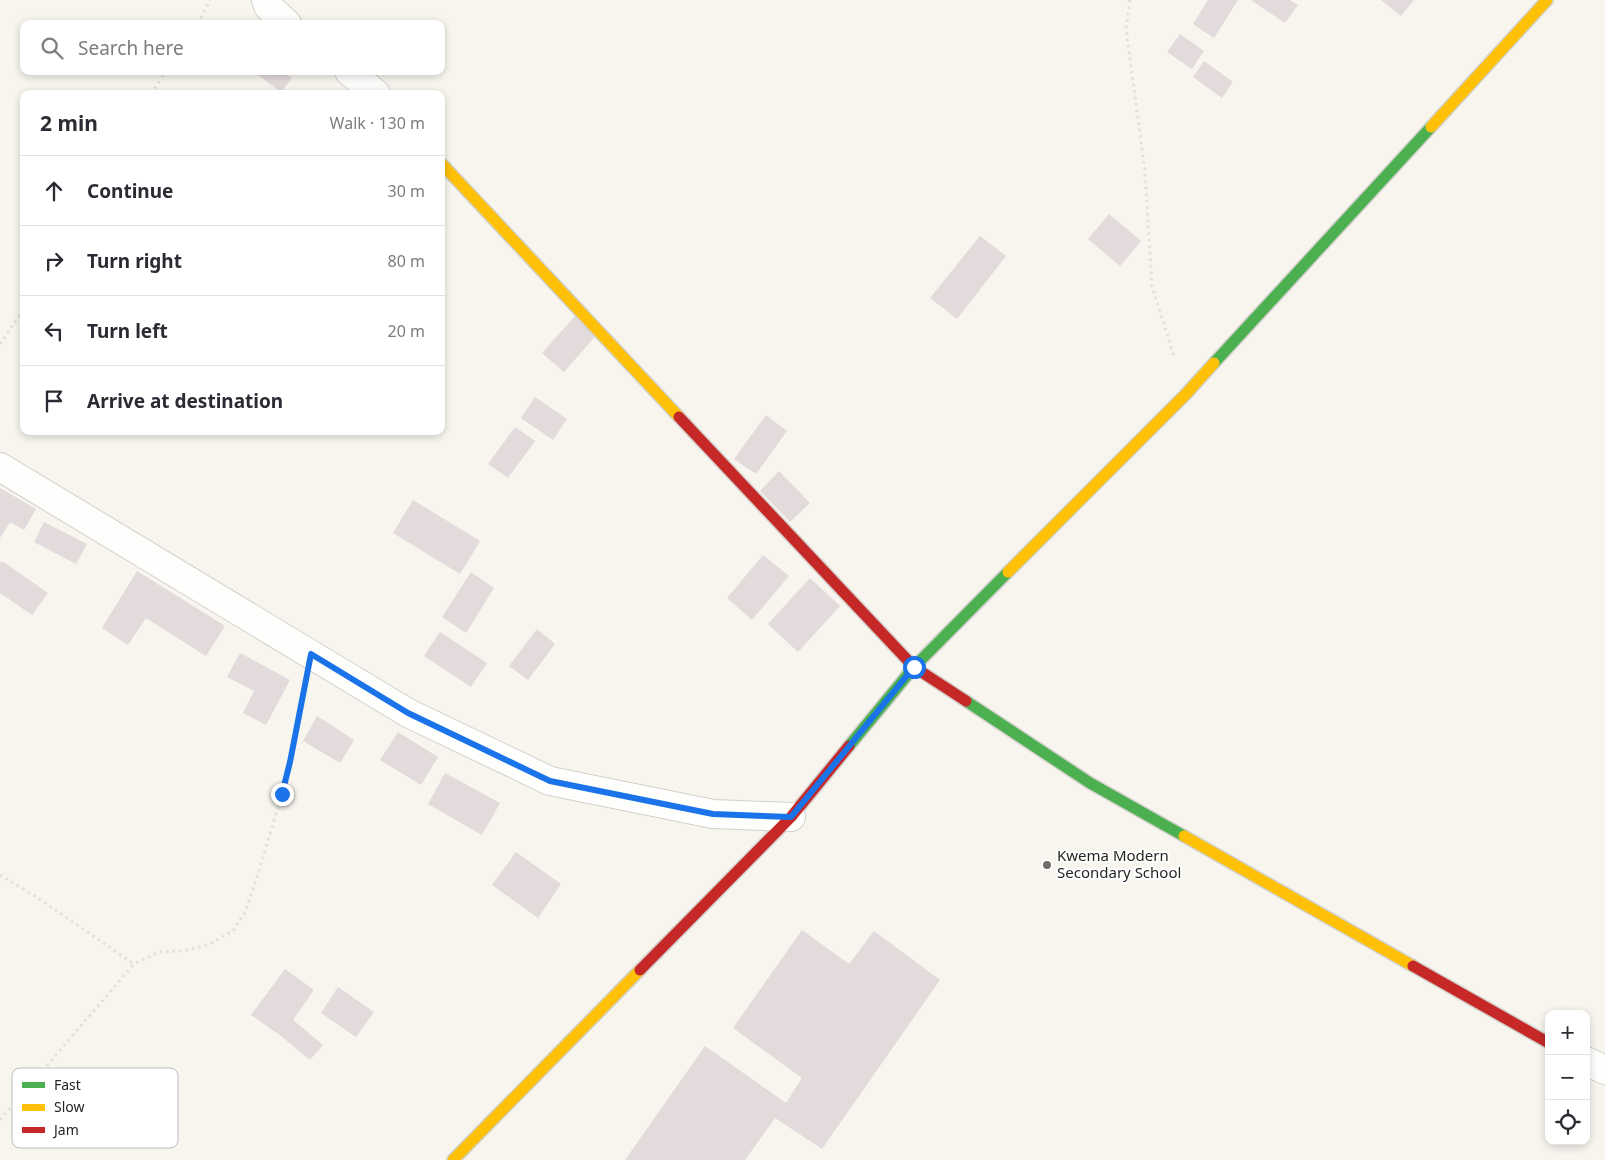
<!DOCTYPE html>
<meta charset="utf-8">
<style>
:root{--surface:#fff;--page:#f2f2f3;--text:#2b2b33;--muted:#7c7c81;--line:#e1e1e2}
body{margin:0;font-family:"Noto Sans",sans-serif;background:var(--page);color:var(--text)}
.controls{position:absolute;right:15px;bottom:15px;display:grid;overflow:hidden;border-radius:10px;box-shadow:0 2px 8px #0003}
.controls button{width:45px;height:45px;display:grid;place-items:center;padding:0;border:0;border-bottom:1px solid var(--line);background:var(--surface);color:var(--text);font:25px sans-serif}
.stop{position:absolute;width:15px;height:15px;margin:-11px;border:4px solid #1a73e8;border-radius:50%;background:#fff}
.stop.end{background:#1a73e8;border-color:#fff;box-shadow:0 1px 5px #0008}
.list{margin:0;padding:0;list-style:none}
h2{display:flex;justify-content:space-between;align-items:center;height:65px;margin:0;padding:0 20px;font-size:21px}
h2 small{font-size:16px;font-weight:400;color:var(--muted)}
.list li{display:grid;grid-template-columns:32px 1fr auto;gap:15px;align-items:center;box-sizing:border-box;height:70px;padding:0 20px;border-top:1px solid var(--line)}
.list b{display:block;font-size:19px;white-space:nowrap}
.list em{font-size:16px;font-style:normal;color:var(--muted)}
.icon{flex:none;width:28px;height:28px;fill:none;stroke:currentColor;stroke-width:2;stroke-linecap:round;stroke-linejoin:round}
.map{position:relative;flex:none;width:1605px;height:1160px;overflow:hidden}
.search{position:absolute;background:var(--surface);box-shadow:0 2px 8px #0003;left:20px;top:20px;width:425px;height:55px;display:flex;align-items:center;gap:12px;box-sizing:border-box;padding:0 18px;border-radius:10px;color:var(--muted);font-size:19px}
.panel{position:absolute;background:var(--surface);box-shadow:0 2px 8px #0003;left:20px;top:90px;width:425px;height:345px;border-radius:10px}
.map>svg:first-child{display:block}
.building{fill:#e2dadb}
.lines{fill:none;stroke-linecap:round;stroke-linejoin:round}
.street-casing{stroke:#d2d0cb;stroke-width:30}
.fast-casing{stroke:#d2d0cb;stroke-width:14}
.slow-casing{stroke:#d2d0cb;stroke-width:14}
.jam-casing{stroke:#d2d0cb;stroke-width:14}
.path{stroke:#e0e0de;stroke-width:3;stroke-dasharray:2.5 4;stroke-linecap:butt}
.street{stroke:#fefefc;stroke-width:28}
.fast{stroke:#4caf50;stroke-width:11}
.slow{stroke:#ffc107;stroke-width:11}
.jam{stroke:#c62828;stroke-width:11}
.route{stroke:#1a73e8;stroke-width:6}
.poi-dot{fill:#706e69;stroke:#fff;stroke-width:2}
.labels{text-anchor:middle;stroke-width:4;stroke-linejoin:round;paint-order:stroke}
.poi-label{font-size:15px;fill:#282622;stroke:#fff;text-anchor:start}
.key{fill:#fff;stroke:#bebebd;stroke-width:1}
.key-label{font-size:14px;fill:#282622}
</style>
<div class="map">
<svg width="1605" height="1160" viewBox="0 0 1605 1160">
<rect width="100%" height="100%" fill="#f7f5ee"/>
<g class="building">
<polygon points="1208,0 1238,0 1214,38 1193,24"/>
<polygon points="1251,0 1290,0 1298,5 1285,23"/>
<polygon points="1381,0 1414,0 1401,16"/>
<polygon points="1180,34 1204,51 1192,69 1167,52"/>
<polygon points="1204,61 1233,82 1222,98 1193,77"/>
<polygon points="261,71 282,71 292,78 281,92 258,75"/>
<polygon points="1109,214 1141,241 1120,266 1088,239"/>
<polygon points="980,236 1006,256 957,319 930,298"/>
<polygon points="577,314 598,333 564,372 542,353"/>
<polygon points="535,397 567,419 553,440 521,418"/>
<polygon points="766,415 787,431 756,474 734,459"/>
<polygon points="515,427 535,441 508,478 488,464"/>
<polygon points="779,471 810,503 790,522 760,491"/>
<polygon points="0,488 36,509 24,530 10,522 0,538"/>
<polygon points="413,500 480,541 460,574 393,533"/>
<polygon points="44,522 87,544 76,564 34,542"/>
<polygon points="763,555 789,576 752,620 727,598"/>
<polygon points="2,561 48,593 32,615 0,593 0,563"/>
<polygon points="137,571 225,626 206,656 146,618 128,645 102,628"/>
<polygon points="471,572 494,588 466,633 442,617"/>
<polygon points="810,578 840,606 798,652 768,624"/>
<polygon points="537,629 555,644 528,680 509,666"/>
<polygon points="440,632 487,663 471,687 424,656"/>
<polygon points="240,653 290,680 266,725 243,713 254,691 227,677"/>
<polygon points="317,716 354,740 340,763 303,741"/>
<polygon points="398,732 438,757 421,785 380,760"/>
<polygon points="445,773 500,803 482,835 428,804"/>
<polygon points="516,852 561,884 538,918 492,885"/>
<polygon points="802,930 849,964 874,931 940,980 822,1149 775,1118 745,1160 625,1160 705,1046 786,1103 802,1078 733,1028"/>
<polygon points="285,969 314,990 293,1020 323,1045 310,1060 281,1036 251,1015"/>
<polygon points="338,987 374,1012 356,1037 321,1013"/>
</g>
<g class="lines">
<g class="street-casing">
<g id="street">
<polyline points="266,0 268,6 287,24"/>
<polyline points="349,71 376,94"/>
<polyline points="0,467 408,713 550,781 713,814 791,817"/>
<polyline points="1586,1061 1605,1070"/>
</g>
</g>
<g class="fast-casing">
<g id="fast">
<polyline points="1214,363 1431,127"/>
<polyline points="966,701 1090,783 1184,836"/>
<polyline points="849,746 914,667 1008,572"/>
</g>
</g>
<g class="slow-casing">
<g id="slow">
<polyline points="1431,127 1547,0"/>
<polyline points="441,163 679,417"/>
<polyline points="1008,572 1186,394 1214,363"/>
<polyline points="1184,836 1413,966"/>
<polyline points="453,1160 640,970"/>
</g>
</g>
<g class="jam-casing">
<g id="jam">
<polyline points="679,417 914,667 966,701"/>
<polyline points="1413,966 1549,1043"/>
<polyline points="640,970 791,817 849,746"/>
</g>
</g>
<g class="path">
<polyline points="1130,0 1126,29 1145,171 1152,286 1174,356"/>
<polyline points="198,24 210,0"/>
<polyline points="151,94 166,71"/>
<polyline points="0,344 24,309"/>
<polyline points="0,875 38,898 134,964"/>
<polyline points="0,1120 134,964 159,952 183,951 210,944 233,931 245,912 257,877 282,794 290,762 304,693"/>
</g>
<use href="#street" class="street"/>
<use href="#fast" class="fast"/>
<use href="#slow" class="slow"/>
<use href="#jam" class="jam"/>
</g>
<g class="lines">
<polyline class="route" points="282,794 290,762 311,654 408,713 550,781 713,814 791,817 914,667"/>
</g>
<circle class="poi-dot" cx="1047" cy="865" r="5"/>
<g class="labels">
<g class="poi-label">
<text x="1057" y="861">Kwema Modern<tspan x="1057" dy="17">Secondary School</tspan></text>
</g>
</g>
<rect x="12" y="1068" width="166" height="80" rx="8" class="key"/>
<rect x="22" y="1082" width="23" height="6" fill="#4caf50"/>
<rect x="22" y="1104" width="23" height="7" fill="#ffc107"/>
<rect x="22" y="1127" width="23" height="6" fill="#c62828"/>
<g class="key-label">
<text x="54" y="1090">Fast</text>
<text x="54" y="1112">Slow</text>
<text x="54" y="1135">Jam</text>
</g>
</svg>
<div class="controls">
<button>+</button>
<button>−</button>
<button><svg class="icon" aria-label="locate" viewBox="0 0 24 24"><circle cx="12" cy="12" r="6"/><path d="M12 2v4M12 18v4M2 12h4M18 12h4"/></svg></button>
</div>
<div class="stop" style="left:914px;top:667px"></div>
<div class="stop end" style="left:282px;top:794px"></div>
<div class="search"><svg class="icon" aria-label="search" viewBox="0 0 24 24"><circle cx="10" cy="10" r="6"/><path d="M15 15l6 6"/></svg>Search here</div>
<section class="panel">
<h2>2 min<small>Walk · 130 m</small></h2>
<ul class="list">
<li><svg class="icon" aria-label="ahead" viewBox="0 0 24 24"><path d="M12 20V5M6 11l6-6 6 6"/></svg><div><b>Continue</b></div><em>30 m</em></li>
<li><svg class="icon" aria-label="right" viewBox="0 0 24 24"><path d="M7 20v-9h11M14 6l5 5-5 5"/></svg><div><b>Turn right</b></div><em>80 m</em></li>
<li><svg class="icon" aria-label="left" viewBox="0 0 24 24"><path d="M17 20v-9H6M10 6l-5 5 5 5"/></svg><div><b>Turn left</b></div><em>20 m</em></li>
<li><svg class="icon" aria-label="arrive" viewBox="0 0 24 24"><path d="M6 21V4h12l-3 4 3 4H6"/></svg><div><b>Arrive at destination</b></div></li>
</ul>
</section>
</div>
